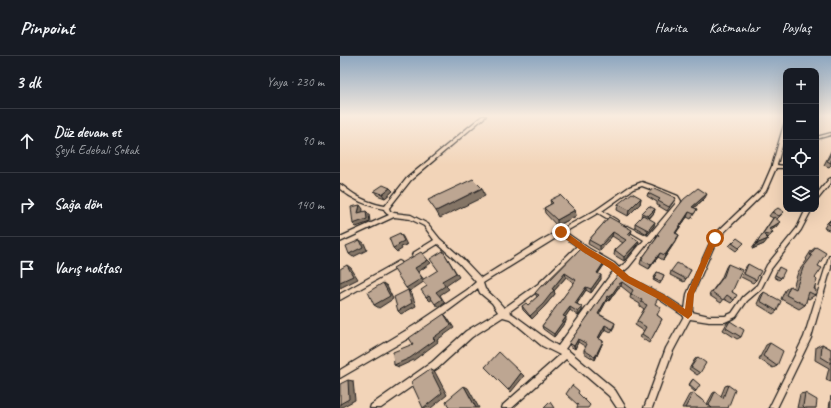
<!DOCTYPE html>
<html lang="tr">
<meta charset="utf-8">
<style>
:root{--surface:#171b24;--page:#242831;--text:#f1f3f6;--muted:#9ea1a6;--line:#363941}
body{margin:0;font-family:Caveat,sans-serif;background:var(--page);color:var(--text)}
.controls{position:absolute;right:12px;top:12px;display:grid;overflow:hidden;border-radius:8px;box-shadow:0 4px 16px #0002}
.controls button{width:36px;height:36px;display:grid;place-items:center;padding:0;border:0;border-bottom:1px solid var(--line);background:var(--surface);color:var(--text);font:20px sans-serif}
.stop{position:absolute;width:12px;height:12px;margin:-9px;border:3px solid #b45309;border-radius:50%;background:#fff}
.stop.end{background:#b45309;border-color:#fff;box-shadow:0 1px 4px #0008}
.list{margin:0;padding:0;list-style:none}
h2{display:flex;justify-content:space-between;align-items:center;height:52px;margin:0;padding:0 16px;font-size:17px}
h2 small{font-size:13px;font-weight:400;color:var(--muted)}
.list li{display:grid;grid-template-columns:26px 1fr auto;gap:12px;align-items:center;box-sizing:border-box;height:64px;padding:0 16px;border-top:1px solid var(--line)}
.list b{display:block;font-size:15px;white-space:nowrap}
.list p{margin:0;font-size:13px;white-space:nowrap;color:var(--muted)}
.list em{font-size:13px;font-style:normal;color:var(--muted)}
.icon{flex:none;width:22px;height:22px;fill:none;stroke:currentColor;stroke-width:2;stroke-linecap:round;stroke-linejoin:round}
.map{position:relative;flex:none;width:491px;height:352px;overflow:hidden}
header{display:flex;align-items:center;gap:24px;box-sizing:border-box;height:56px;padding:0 20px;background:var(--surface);border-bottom:1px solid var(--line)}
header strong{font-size:19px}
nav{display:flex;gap:22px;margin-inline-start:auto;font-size:14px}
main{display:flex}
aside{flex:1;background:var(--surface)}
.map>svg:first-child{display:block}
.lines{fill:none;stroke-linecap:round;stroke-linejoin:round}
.minor-casing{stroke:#1c1c1c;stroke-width:2.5}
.minor{fill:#f2d4b8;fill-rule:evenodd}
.wall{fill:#a38f7e;stroke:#1c1c1c}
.shaded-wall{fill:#847466;stroke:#1c1c1c}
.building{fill:#bda692;stroke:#1c1c1c}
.route{fill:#b45309}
</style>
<header>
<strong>Pinpoint</strong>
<nav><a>Harita</a><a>Katmanlar</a><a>Paylaş</a></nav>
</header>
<main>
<aside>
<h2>3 dk<small>Yaya · 230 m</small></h2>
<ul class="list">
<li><svg class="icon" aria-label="ahead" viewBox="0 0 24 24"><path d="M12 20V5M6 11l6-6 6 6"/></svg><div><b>Düz devam et</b><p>Şeyh Edebali Sokak</p></div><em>90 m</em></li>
<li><svg class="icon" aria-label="right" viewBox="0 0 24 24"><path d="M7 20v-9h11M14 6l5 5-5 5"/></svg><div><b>Sağa dön</b></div><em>140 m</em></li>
<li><svg class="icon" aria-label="arrive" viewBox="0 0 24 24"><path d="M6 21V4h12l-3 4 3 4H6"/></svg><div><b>Varış noktası</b></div></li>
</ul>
</aside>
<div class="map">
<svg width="491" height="352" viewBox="0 0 491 352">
<rect width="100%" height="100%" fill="#f2d4b8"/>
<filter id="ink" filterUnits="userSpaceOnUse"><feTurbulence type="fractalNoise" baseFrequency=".025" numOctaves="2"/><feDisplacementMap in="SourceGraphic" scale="8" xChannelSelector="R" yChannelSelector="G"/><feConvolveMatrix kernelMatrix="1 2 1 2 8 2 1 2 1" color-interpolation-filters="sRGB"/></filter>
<g filter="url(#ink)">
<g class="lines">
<g class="minor-casing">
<g id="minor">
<path d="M142,60H146L71,124L49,152L50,155L54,157L71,159L88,168L100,183L123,203L141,222L200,185L256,154L289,131L302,126L311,129L338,140L341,145L340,149L312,184L311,186H309L289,211L283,216L288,221L323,239L345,253L347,238L373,180L422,133L432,110L444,68L446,67V75L437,109L446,110V112H436L426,135L377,183L353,238L352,256L369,260H385L392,257L403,241L417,229L427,209L457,172L466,153H472L461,174L431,213L421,233L407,245L396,261L385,266H369L350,263L332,297L312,352H304L326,292L344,260L319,243L284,225L278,219L275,222L225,293L229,295L275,334L286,352H277L269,340L226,303L172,352H162L163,349L220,299L202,290L170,263L163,261L132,281L98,312L41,352H30L31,349L92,306L126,275L158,256L152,247L140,237L138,232L131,238L81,275L0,322V314L75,269L127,234L136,226L119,207L98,188L77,201H73L72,199L73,197L94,184L84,170L70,163L54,161L0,186V181L49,159L46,157L44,153C28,150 13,144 0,133V128C5,131 9,135 14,138C23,144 34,148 45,150L67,122ZM302,130L334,142L336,145V147L308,180L288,170H284L283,171L284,172L304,184L285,207L279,212L274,207L248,192L225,176L258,157L273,166H277L278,165L277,164L262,155L293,133ZM221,179L237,190L198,228L164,252L156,243L145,233L143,227ZM241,194L270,211L274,215L271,218L218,290L208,284L174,259L169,256L202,232Z"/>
<polygon points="491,77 491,79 476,83 476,81"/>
<polygon points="491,122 491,127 478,143 476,144 476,139 489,123"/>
<polygon points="489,200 491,200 491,212 471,282 437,352 429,352 464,281"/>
<polygon points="59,205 61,206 62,208 61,210 0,244 0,238"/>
</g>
</g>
<use href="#minor" class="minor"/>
</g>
<g class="wall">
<polygon points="491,95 491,109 489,111 484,109"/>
<polygon points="50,132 53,135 45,142 37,139 34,135"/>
<polygon points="308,137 336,142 334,145 327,155 317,149 317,146 307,140"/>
<polygon points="301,142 300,148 288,160 277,154 278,148"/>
<polygon points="365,142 354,152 357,153 351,163 347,161 336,177 339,179 337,183 323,204 318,201 309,213 300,208 301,204 316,183 317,178"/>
<polygon points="210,144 235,154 236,160 217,170 205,157 204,152 211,148"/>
<polygon points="315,153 314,157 309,163 314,170 307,178 295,171 295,167 301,161 302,157"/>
<polygon points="432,156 444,156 437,163 436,171 431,174 433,176 429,181 427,182 424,188 412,193 433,162 429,160"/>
<polygon points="269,161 291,178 290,179 298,189 284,205 274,199 275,194 283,187 272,180 260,195 248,188 249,184"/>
<polygon points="491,163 491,175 484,172 487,167"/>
<polygon points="392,187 404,187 396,195 389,190"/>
<polygon points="476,191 478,210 475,222 475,239 469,243 467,242 465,249 459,253 441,243 445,234 450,230 453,232 458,216 467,204 466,203 471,195"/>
<polygon points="240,193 264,209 258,218 261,223 251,237 246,234 237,248 242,251 242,255 238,260 230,254 225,261 226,265 214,281 203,273 202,270 234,227 226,221 214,235 215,238 204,251 192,263 183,254 182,250 188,249 197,241 195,237"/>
<polygon points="388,208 394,244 391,247 384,243 381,247 369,239 381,223 386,211"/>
<polygon points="408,208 416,224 413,227 401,221 405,212"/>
<polygon points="439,211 441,222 439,224 434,221"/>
<polygon points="351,214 344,226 330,219 331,215"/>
<polygon points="317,216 324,219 320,228 313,224"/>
<polygon points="284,222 315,248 317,259 322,263 309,287 300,281 304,275 295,269 304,253 300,250 300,248 290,242 291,238 281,230 278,232 269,245 267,244 259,258 275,267 274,271 271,276 265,273 259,283 263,285 262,288 255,304 244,297 244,294 246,291 238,286 235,293 230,290 229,287 273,225"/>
<polygon points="424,236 437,255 433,258 417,248 421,239"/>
<polygon points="390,265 401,281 397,283 383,274 387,267"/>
<polygon points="430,287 437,310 433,312 419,303 426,289"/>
<polygon points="482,288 491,293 491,326 486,324 489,312 475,304 476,291"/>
<polygon points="358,301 360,317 357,319 349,313 355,303"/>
<polygon points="353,323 356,335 355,336 348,330 352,324"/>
<polygon points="388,329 388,352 342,352 349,339 353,337 367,348 373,337 375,336 381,340 385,330"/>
<polygon points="465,337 476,352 457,352 460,338"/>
<polygon points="491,340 491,352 489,352"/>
</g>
<g class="shaded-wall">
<polygon points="50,132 53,135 45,142 42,138"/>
<polygon points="142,132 145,140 100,162 96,155"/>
<polygon points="367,138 365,142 350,155 352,151"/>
<polygon points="301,142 300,148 288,160 289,154"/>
<polygon points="20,149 23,153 22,161 18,157"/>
<polygon points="315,153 314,157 307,164 308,160"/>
<polygon points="235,154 236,160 217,170 217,164"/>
<polygon points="26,155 29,158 30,166 16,171 13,168"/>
<polygon points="349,156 347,161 333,181 335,177"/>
<polygon points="315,166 314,170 307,178 308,174"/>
<polygon points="440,166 436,171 425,178 429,173"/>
<polygon points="292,174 291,178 287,182 288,178"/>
<polygon points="273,176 272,180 260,195 260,190"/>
<polygon points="433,176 429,181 420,184 424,179"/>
<polygon points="60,177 63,181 67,189 61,191 62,193 57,196 53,192 58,188"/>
<polygon points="339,179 337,183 323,204 325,199"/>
<polygon points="428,183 424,188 412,193 416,188"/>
<polygon points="20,184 24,187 27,194 13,201 9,198"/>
<polygon points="299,185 298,189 284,205 284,201"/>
<polygon points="103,195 119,221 106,230 109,233 100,239 105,247 99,251 95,248 96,236 102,225"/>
<polygon points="320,197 318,201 309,213 311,209"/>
<polygon points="88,204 91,207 78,216 85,225 70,235 66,232 75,212"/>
<polygon points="265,205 264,209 256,220 257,217"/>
<polygon points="7,209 11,212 18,223 0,232 0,226"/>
<polygon points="225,217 226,221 214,235 215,238 204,251 192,263 190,260 212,233"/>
<polygon points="261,219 261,223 251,237 251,233"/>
<polygon points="282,226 281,230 278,232 269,245 270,241 279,228"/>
<polygon points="43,227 47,230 53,243 39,252 34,249"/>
<polygon points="246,231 246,234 235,250 235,247"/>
<polygon points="68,234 72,238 76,250 61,258 58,255"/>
<polygon points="89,239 93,243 90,245 86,241"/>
<polygon points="268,240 267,244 258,261 258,258"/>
<polygon points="230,251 230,254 224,263 223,260"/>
<polygon points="242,251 242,255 238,260 238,256"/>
<polygon points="104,258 107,261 114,272 97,284 98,286 74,304 59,311 54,309 93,282"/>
<polygon points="226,261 226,265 214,281 214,278"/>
<polygon points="265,269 265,273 257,286 258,282"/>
<polygon points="238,283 238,286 235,293 234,290"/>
<polygon points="263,285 262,288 255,304 255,301"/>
<polygon points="90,313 95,316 107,339 91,352 83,352"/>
<polygon points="181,317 184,320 171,336 168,334"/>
<polygon points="8,324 13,325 15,344 0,352 0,348"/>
<polygon points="124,330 128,332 139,352 136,352"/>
</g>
<g class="building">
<polygon points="491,97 491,107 487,105"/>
<polygon points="133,123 142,132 96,155 88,144"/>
<polygon points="43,129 50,132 42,138 34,135"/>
<polygon points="314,132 336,142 329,151 318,145 320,143 308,137"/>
<polygon points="358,132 367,138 352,151 357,153 354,158 349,156 335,177 339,179 325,199 320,197 311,209 301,204 319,179 317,178 344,143"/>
<polygon points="292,137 301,142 289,154 278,148"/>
<polygon points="220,139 235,154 217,164 204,152 213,147 210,144"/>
<polygon points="20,149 18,157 26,155 27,163 13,168 11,151"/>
<polygon points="309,150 315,153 308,160 302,157"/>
<polygon points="438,152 444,156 439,160 432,156"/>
<polygon points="303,159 315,166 308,174 295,167"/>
<polygon points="269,161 292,174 288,178 299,185 284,201 275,194 286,184 273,176 260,190 249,184"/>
<polygon points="434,161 440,166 429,173 433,176 424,179 428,183 416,188"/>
<polygon points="491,163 491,169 488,168"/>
<polygon points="60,177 64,185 58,188 59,189 53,192 49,182"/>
<polygon points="397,182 404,187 399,192 392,187"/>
<polygon points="20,184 23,191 9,198 6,190"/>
<polygon points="476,191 486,197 478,210 482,212 475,222 477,224 474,233 476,234 475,239 469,236 465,249 446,239 450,230 456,233 463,212 472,200 470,199"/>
<polygon points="240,193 253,202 254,200 265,205 257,217 261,219 251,233 246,231 235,247 242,251 238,256 230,251 223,260 226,261 214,278 202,270 236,224 225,217 212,233 214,234 203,248 190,260 182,250 186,247 188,249 199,239 195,237 201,230 205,229"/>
<polygon points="103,195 116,217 102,225 105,230 96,236 102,243 95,248 89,239 86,241 81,234 87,230 82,224 98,214 90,203"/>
<polygon points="81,196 88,204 75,212 82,222 66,232 53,212"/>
<polygon points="337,207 351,214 346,223 331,215"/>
<polygon points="388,208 402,214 392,236 397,239 394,244 387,239 383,244 372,236 384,220"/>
<polygon points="408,208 421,215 416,224 404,218"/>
<polygon points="7,209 13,220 0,226 0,213"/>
<polygon points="439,211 445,214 441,222 435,219"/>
<polygon points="317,216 324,219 321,226 314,223"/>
<polygon points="280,218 284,222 319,240 315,248 321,251 317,259 322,263 311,284 302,278 306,271 297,265 307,249 301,246 302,244 291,238 293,234 282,226 279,228 270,241 268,240 258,258 275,267 272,273 265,269 258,282 263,285 255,301 244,294 247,288 238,283 234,290 229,287 273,225"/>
<polygon points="43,227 50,240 34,249 28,236"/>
<polygon points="68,234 72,247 58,255 54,241"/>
<polygon points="424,236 441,245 437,255 420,245"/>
<polygon points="104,258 111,269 93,282 95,284 70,302 54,309 53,296 73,288 69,282"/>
<polygon points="390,265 404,274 401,281 386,272"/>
<polygon points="430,287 443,295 437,310 423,300"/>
<polygon points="482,288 491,293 491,307 481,301"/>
<polygon points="159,296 181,317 168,334 145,311"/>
<polygon points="358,301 366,307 360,317 351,311"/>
<polygon points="90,313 102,337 83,352 71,326"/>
<polygon points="353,323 360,329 356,335 349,329"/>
<polygon points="8,324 9,343 0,348 0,328"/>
<polygon points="232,329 239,335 238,337 250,349 248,352 237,352 237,351 238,349 226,338"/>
<polygon points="388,329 395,334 388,352 372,352 369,349 375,336 383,342"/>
<polygon points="124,330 136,352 109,352 106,345"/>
<polygon points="353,337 372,352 345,352"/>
<polygon points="465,337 477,344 476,352 465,352 463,350"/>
<polygon points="210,346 214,352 204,352"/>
</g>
</g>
<linearGradient id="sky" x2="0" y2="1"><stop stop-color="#8da6bf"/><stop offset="0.55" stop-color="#f9ecdf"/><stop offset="1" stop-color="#f9ecdf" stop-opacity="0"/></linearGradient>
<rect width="491" height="109" fill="url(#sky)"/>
<polygon class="route" points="219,174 223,174 248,192 274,207 289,220 323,238 345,253 347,238 371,182 375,180 378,182 354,238 352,259 348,263 318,243 284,225 269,212 243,196 219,178"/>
</svg>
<div class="controls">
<button>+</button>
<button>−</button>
<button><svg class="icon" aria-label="locate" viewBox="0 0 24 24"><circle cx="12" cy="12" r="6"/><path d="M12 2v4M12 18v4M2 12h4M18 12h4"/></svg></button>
<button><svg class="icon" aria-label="layers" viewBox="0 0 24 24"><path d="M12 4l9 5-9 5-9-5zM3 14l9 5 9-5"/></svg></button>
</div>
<div class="stop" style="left:375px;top:182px"></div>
<div class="stop end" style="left:221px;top:176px"></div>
</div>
</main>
